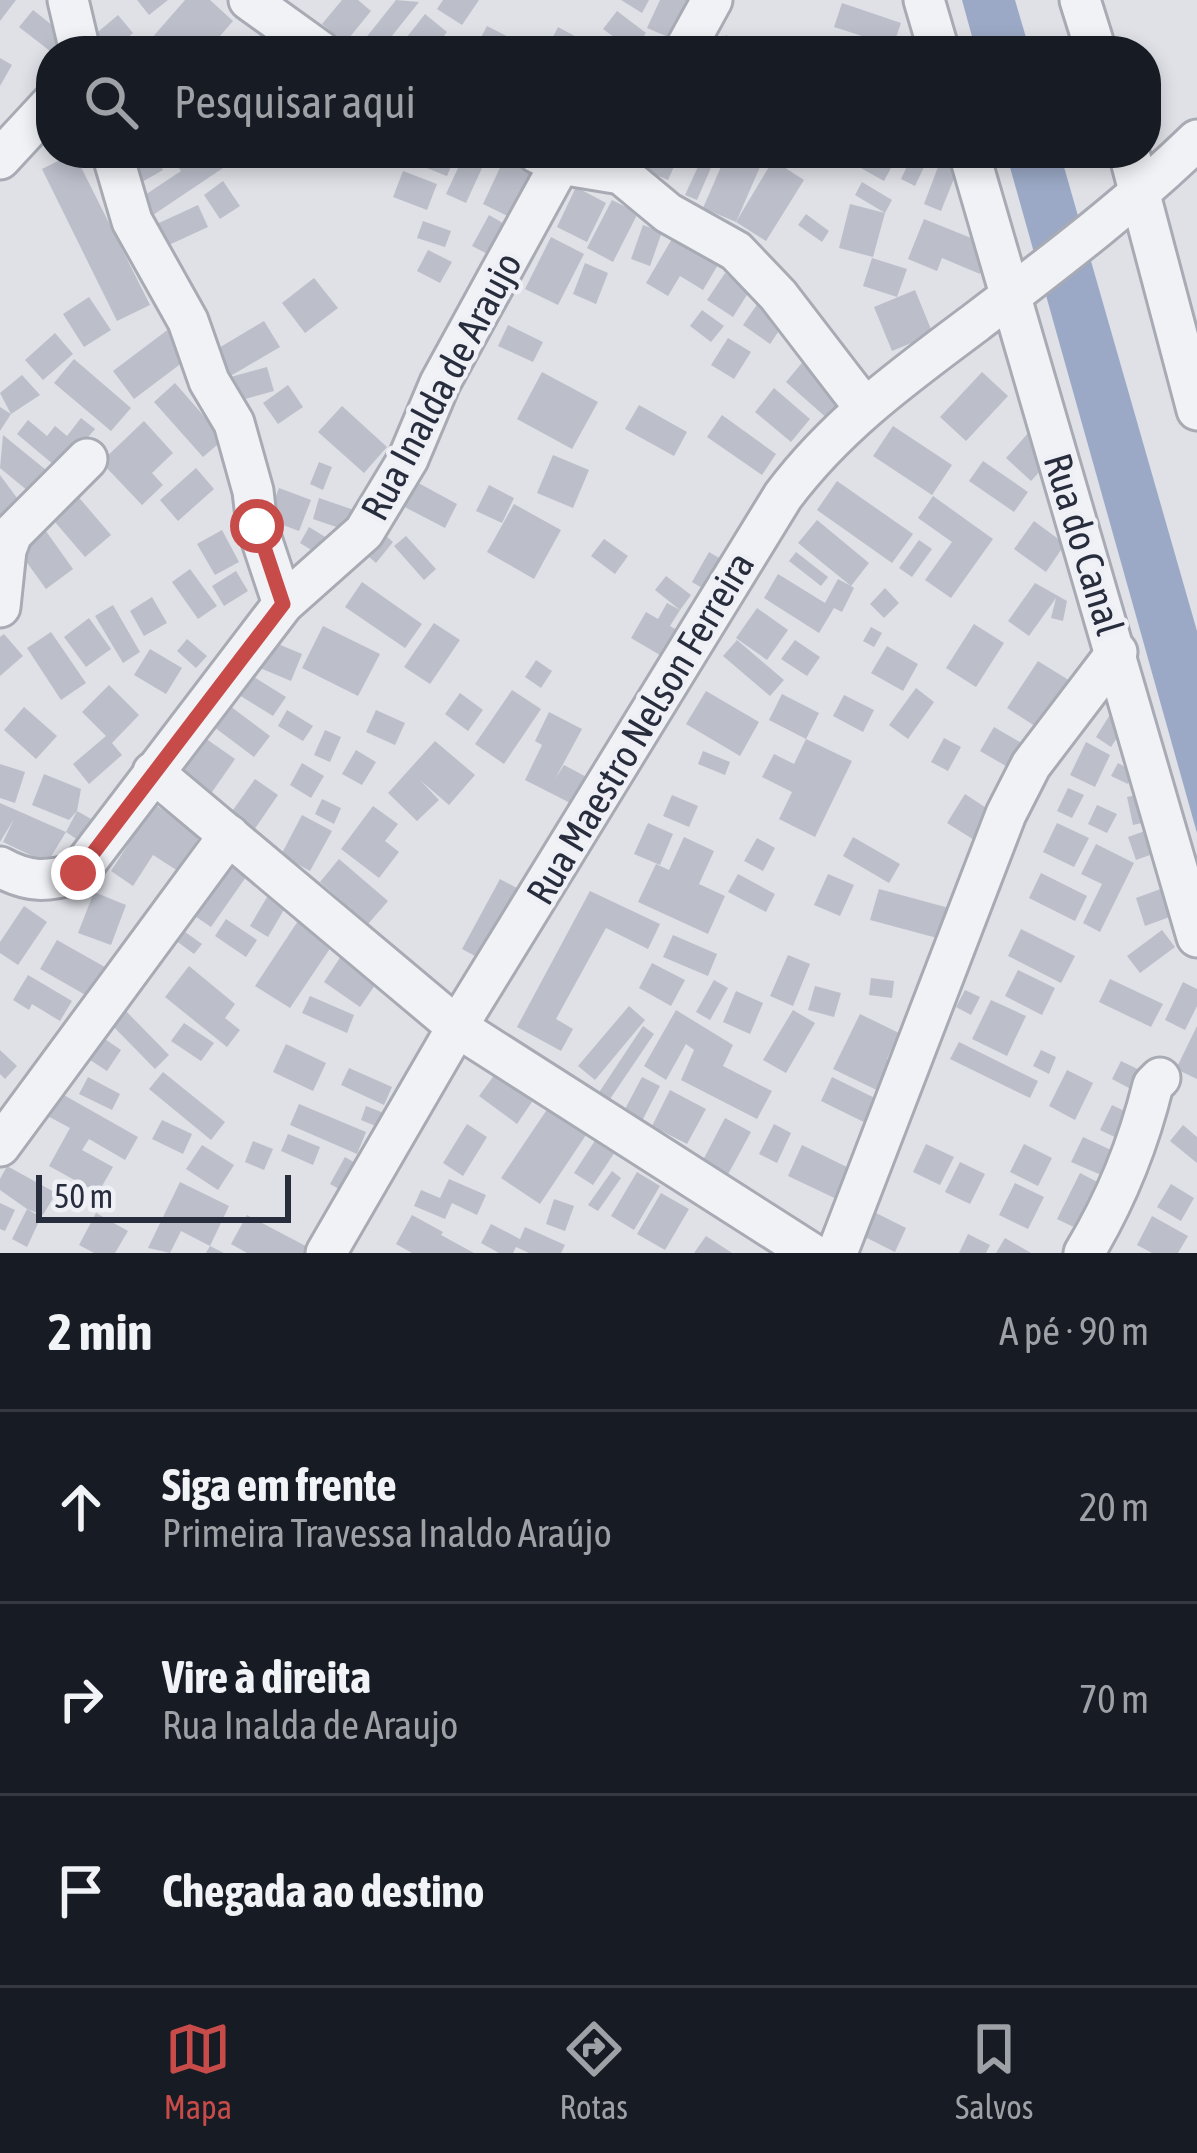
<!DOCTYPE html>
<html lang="pt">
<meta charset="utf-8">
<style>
:root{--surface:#171b24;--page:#20242c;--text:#f1f3f6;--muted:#9ea1a6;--line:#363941;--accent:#c74b49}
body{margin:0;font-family:"Asap Condensed",sans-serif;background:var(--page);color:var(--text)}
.scale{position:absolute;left:36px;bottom:30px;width:255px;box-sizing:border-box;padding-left:12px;border:6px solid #282d3e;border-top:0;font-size:33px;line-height:42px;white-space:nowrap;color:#282d3e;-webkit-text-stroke:9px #eef0f5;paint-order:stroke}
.stop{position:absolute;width:36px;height:36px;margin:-27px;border:9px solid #c74b49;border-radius:50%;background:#fff}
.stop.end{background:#c74b49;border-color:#fff;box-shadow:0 3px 12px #0008}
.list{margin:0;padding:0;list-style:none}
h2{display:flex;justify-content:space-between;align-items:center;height:156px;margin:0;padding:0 48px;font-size:51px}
h2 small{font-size:39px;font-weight:400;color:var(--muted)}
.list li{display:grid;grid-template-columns:78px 1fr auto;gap:36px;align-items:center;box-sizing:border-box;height:192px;padding:0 48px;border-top:3px solid var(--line)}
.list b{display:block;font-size:45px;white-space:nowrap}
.list p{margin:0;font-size:39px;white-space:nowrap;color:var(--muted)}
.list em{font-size:39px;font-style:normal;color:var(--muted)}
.icon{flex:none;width:66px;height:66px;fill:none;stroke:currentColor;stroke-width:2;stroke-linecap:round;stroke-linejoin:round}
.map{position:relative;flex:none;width:1197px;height:1253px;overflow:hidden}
.search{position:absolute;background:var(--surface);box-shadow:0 6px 18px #0003;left:36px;right:36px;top:36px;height:132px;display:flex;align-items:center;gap:30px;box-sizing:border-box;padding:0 42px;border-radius:48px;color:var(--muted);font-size:45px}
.sheet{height:732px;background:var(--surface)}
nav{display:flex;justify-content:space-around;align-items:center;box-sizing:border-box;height:168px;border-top:3px solid var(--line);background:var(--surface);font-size:33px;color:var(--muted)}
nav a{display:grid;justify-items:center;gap:6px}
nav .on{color:var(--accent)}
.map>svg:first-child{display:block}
.water{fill:#9ba9c6}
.building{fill:#bcbfca}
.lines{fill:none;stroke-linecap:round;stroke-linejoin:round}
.minor-casing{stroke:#a8abb4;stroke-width:45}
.minor{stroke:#f1f2f6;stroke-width:39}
.route{stroke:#c74b49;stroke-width:15}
.labels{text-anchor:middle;stroke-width:9;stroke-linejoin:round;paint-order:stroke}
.street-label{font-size:39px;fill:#282d3e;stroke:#eef0f5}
</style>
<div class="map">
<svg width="1197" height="1253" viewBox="0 0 1197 1253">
<rect width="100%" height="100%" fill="#dfe1e7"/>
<g class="water">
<polygon points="962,0 1015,0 1030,51 976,51"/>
<polygon points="1006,153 1060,153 1197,631 1197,833"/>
</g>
<g class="building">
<polygon points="0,0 16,0 0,21"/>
<polygon points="137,0 168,0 149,15"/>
<polygon points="185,0 210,0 233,21 207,51 152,51 157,45 151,39"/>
<polygon points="342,0 358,0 371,11 345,43 322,24"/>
<polygon points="396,0 419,2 380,51 360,51 357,49"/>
<polygon points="443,0 479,0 462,25 437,9"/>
<polygon points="621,0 649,0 642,13"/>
<polygon points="660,0 691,0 673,39 647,28"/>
<polygon points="842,3 901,23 893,46 834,27"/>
<polygon points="33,10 67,37 56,51 50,51 19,27"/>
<polygon points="617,11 646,33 633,51 603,29"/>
<polygon points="425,14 447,32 432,51 396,51"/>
<polygon points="118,15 133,33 112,51 103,51 92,37"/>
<polygon points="487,26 522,44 518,51 474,51"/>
<polygon points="558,27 584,41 603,51 565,51 550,43"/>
<polygon points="726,35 753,51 716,51"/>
<polygon points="0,58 12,65 0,86"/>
<polygon points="74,153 150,305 117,321 42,169"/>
<polygon points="169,153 222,153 229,164 150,217 139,199 181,171"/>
<polygon points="419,153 455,157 447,176 414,163"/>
<polygon points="465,153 487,157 466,203 446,194"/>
<polygon points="647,153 680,153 668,180 640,168"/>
<polygon points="727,153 748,153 763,160 736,222 703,208"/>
<polygon points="834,153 899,153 884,181"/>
<polygon points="156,156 163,170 142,182 134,169"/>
<polygon points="505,157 544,176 522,223 483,204"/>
<polygon points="702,158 713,163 697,200 685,195"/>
<polygon points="941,159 959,166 941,211 924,204"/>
<polygon points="773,160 804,180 766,241 736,222"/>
<polygon points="910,160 924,167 915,186 901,179"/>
<polygon points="403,171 437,184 427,210 393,197"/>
<polygon points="223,181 240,206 220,219 204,195"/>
<polygon points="862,182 892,200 885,213 873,257 839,248 850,204 885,213 855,195"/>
<polygon points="576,187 606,203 587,242 557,227"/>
<polygon points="612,200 638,213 613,262 587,248"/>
<polygon points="198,205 208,227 158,250 148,228"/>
<polygon points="806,214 829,231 822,242 798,225"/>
<polygon points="489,215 519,232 503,262 472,246"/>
<polygon points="924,219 991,246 980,274 942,258 937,271 908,259"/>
<polygon points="423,221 451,231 445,247 417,238"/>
<polygon points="643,225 662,232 650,266 631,259"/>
<polygon points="676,232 722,258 703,290 680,276 668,296 646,283"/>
<polygon points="551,237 584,254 558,305 525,289"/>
<polygon points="428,250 452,262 440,283 417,271"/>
<polygon points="872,258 907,269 897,297 863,286"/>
<polygon points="585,263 608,273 596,304 573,294"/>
<polygon points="725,273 750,290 733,317 707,300"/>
<polygon points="314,278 338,308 305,333 282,303"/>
<polygon points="915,290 933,334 892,351 874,307"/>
<polygon points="89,297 111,330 84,347 63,314"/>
<polygon points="760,300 787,319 770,344 743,325"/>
<polygon points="702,310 724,326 711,342 690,326"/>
<polygon points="264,321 280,347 227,378 212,352"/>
<polygon points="508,325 543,342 533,362 498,346"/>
<polygon points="170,328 191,356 134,399 113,371"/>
<polygon points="55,333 73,354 43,380 25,360"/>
<polygon points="728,338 751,352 734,379 711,365"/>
<polygon points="806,358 849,396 829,420 786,382"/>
<polygon points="74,359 131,408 111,431 54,383"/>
<polygon points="267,367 274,391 234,402 227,378"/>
<polygon points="542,372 598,402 572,449 517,419"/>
<polygon points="982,372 1008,396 966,441 940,417"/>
<polygon points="22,375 40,395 11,414 0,431 0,407 11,414 0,393"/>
<polygon points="175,383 224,439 203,457 154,402"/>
<polygon points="288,385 303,407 278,424 263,403"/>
<polygon points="774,388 810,419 791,442 755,412"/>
<polygon points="639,405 687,432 674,456 625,429"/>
<polygon points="342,406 387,447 364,473 318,432"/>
<polygon points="722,415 776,454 762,475 707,437"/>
<polygon points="81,418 95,429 60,470 17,434 28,420 47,436 55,426 67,436"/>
<polygon points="144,421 173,453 152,473 163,485 142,505 101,462"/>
<polygon points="893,426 952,465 932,495 873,456"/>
<polygon points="1029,432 1055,455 1031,481 1006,458"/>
<polygon points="3,435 46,470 28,491 0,468"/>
<polygon points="553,455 589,470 573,508 537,493"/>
<polygon points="983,461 1028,492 1014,512 969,481"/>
<polygon points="319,462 332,467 323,490 310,484"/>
<polygon points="196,468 214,489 178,521 160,500"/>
<polygon points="0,475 20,502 0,517"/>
<polygon points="411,479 457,504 445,528 397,503"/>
<polygon points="837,481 913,534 892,563 817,510"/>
<polygon points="489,485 514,498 502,523 476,511"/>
<polygon points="279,488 311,500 299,531 267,519"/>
<polygon points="75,493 111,535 85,557 49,515"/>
<polygon points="933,496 993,539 951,598 925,580 952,542 918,518"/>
<polygon points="319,498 354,510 348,531 313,519"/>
<polygon points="514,504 561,530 534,579 487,552"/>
<polygon points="817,520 869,563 851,586 854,588 842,612 834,608 819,633 764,598 778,574 825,603 838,579 851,586 798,543"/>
<polygon points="1034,521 1065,544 1046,572 1014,549"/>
<polygon points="43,527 73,569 46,589 15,546"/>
<polygon points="309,527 335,543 326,559 300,543"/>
<polygon points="378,529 393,542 376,563 361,550"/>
<polygon points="222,530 239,562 215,575 197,544"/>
<polygon points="406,536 436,569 424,580 394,546"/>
<polygon points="604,539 628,556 615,574 591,556"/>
<polygon points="919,540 932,549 912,577 899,568"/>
<polygon points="709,552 726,562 709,592 692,582"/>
<polygon points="796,552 828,577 821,586 789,561"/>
<polygon points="190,569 217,606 198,619 172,582"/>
<polygon points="236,571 248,591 224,606 212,586"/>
<polygon points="666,576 691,595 680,610 655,590"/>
<polygon points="362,582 422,624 405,648 345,607"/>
<polygon points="1035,583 1067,601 1063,621 1051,618 1056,598 1029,636 1008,621"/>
<polygon points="885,588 899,603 884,618 870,604"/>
<polygon points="152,597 167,623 144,636 130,611"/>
<polygon points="667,603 680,610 670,626 685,635 670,661 631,638 646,612 658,619"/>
<polygon points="113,605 140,652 123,663 95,616"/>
<polygon points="757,608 788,630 767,660 736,638"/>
<polygon points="89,618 111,649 86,667 64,637"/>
<polygon points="434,623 460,640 430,684 404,667"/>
<polygon points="974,624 1004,643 976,687 946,668"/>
<polygon points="323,626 380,654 358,696 302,668"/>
<polygon points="871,627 882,633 874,647 863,641"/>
<polygon points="51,632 86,683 61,700 27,648"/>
<polygon points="4,634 23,656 0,676 0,637"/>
<polygon points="187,639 207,656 196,668 177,651"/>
<polygon points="737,640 784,680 770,696 723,656"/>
<polygon points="795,640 820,657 807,676 781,659"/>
<polygon points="271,641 302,654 291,681 260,668"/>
<polygon points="887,646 918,664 903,691 871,673"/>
<polygon points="150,649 182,668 166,694 134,675"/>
<polygon points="536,660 552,671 541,688 525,677"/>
<polygon points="1038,661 1075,684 1044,732 1007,708"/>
<polygon points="251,675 286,697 273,716 239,695"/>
<polygon points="109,685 139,715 112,743 122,755 89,784 73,764 106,736 82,712"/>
<polygon points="916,688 934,702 908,739 889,725"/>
<polygon points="512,690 541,709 504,764 475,744"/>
<polygon points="706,691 759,722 740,756 686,724"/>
<polygon points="460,693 483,710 468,731 445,714"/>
<polygon points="782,694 819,713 806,739 852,761 815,837 779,819 792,792 762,777 774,754 794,764 806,739 769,720"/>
<polygon points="844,695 874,710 863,732 833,716"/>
<polygon points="1116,705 1132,715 1111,747 1096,737"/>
<polygon points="230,706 270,736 254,757 214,727"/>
<polygon points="24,707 57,736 36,759 4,730"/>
<polygon points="287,710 313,726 303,741 278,726"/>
<polygon points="376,710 405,723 395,745 366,732"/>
<polygon points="549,712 582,729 555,779 564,765 596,782 582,809 525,780 542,745 535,741"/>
<polygon points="994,727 1032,749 1018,773 980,751"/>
<polygon points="325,730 341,737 330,762 314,755"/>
<polygon points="205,738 235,759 210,795 180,775"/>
<polygon points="944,738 961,747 948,771 931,762"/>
<polygon points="435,741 475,775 449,805 420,780 439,800 417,821 388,793"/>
<polygon points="1086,742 1110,755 1095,787 1070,775"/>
<polygon points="356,750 376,762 362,785 342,774"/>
<polygon points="703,751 730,762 725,775 698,764"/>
<polygon points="302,763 324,776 311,798 290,785"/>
<polygon points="1118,763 1134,772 1128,784 1111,776"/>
<polygon points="0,764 25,772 15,803 0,798"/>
<polygon points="44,774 81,789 77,811 69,820 32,805"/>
<polygon points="255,779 278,795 252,833 228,817"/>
<polygon points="1068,788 1084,795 1072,818 1057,811"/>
<polygon points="1149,792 1155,820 1133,825 1127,797"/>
<polygon points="965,794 997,815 979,843 947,823"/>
<polygon points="672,795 698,806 689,827 663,816"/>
<polygon points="322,799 341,808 334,824 315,814"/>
<polygon points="0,803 66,832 47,863 3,842 14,819 0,842"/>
<polygon points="154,804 201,834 178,871 153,855 133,886 111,871"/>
<polygon points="1097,805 1117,814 1107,833 1088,824"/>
<polygon points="373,806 398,824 385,841 399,852 379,878 341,849"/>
<polygon points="77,811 102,825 87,846 66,832"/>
<polygon points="302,815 332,831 310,871 281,855"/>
<polygon points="648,823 673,834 660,865 634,854"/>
<polygon points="1057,823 1089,838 1074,867 1043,852"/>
<polygon points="1159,826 1167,849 1136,860 1128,837"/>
<polygon points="684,837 714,851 699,884 725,896 708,934 638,902 656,864 669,870"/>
<polygon points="853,837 900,864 889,883 843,856"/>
<polygon points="757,838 775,848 763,871 744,861"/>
<polygon points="1096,844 1134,863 1100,932 1083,923 1102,884 1081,874"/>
<polygon points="222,859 246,877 211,927 186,910"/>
<polygon points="339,859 388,901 368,924 320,882"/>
<polygon points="1041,873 1087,896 1075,921 1029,898"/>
<polygon points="738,874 775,894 766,912 728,892"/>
<polygon points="828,874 854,885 840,916 814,905"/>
<polygon points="500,879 526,893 488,963 462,949"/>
<polygon points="1174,884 1183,912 1145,926 1136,898"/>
<polygon points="879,889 960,911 952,942 870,920"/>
<polygon points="590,891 660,924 648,949 606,928 556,1019 573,1029 561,1051 517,1027"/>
<polygon points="94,892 126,905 111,945 78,933"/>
<polygon points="267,897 285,908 268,937 250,926"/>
<polygon points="24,906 47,922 18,965 0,953 0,942"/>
<polygon points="226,919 257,940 246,957 215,936"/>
<polygon points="298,921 333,944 290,1008 255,986"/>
<polygon points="174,924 202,944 194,954 167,934"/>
<polygon points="1021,929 1075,956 1061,983 1008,956"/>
<polygon points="1162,930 1175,947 1140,973 1127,956"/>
<polygon points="673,935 717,954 708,976 663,957"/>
<polygon points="57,940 112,971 96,1001 40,969"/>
<polygon points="345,950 382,975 360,1007 324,982"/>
<polygon points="788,955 810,964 793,1006 770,996"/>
<polygon points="652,963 685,980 671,1006 639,988"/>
<polygon points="189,966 235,1004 225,1018 240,1030 227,1047 165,997"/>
<polygon points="1018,970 1055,988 1042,1015 1005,996"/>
<polygon points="28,975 72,1001 60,1021 32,1004 29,1010 13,1000"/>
<polygon points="871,978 894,981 892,998 869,995"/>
<polygon points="1110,979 1163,1004 1151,1027 1099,1002"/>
<polygon points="714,980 728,988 710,1020 696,1012"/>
<polygon points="1183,982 1197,989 1197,1006 1185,1030 1165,1020"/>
<polygon points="815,986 841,993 834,1017 808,1010"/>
<polygon points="965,990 980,997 971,1015 956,1007"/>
<polygon points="736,991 763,1003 750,1034 723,1022"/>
<polygon points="310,996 354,1015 347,1033 302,1013"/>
<polygon points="991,1000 1026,1016 1007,1056 972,1039"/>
<polygon points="121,1006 169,1055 155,1069 107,1020"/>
<polygon points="629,1006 645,1020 595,1080 578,1066"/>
<polygon points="676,1010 733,1045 723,1066 772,1091 757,1119 681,1080 694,1050 686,1044 666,1080 644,1066"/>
<polygon points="793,1010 815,1023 786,1073 763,1060"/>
<polygon points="860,1014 899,1033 887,1059 901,1066 887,1095 833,1069"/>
<polygon points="184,1023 214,1043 201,1061 171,1041"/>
<polygon points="643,1026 654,1034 608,1102 598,1094"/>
<polygon points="1197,1026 1197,1079 1176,1069"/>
<polygon points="102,1037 121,1050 107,1071 87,1058"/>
<polygon points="959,1042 1038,1081 1030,1098 950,1059"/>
<polygon points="286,1044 326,1063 313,1091 273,1072"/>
<polygon points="0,1050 17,1066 5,1079 0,1074"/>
<polygon points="1041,1050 1056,1057 1049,1074 1033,1066"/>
<polygon points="1121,1061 1152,1076 1142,1095 1112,1079"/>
<polygon points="349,1068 392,1087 384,1105 341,1085"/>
<polygon points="498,1070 536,1096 517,1124 479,1096"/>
<polygon points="1067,1070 1093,1083 1075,1120 1049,1106"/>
<polygon points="163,1072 225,1122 211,1140 149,1089"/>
<polygon points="88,1077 120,1094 112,1110 79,1094"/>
<polygon points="642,1077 660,1086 642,1121 624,1111"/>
<polygon points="832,1077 885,1103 874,1127 821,1101"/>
<polygon points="55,1090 138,1137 125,1160 89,1139 82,1150 113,1167 98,1193 49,1166 70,1128 42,1113"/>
<polygon points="670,1090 706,1109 687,1144 652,1126"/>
<polygon points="552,1102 590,1129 540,1204 501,1178"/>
<polygon points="299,1104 366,1132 357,1154 290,1125"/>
<polygon points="1112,1105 1139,1118 1127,1143 1100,1130"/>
<polygon points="366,1106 389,1115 383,1129 361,1120"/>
<polygon points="725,1118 751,1132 726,1178 701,1164"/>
<polygon points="162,1120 192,1134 183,1154 152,1139"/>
<polygon points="467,1124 487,1137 463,1176 443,1163"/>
<polygon points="774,1124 791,1133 777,1163 759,1154"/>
<polygon points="1183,1125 1197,1137 1197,1163 1170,1141"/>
<polygon points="600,1133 619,1146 593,1185 574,1173"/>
<polygon points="288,1134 320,1147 313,1165 281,1151"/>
<polygon points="1083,1137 1124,1156 1113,1180 1071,1162"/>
<polygon points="253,1141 273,1149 264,1170 245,1162"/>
<polygon points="926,1144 954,1157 940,1185 913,1172"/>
<polygon points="1024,1144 1052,1158 1038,1186 1010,1172"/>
<polygon points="202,1145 234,1165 218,1190 186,1169"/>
<polygon points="802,1145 859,1173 845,1203 788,1176"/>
<polygon points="345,1157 362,1167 348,1194 330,1184"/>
<polygon points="960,1162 985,1174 970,1204 945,1192"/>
<polygon points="7,1166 56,1193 43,1215 27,1209 41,1217 27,1247 12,1239 27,1209 0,1190 0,1179"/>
<polygon points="612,1171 621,1178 598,1211 588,1205"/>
<polygon points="637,1172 660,1186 634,1230 611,1216"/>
<polygon points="1080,1173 1109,1188 1086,1233 1057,1219"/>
<polygon points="449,1179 486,1195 477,1215 452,1203 445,1219 414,1206 421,1190 440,1198"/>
<polygon points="180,1182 229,1206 210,1246 224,1253 206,1253 210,1246 181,1231 170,1253 148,1248"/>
<polygon points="1015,1183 1044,1197 1028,1229 999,1215"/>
<polygon points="1171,1184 1194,1198 1181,1221 1157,1207"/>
<polygon points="661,1193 689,1209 665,1250 637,1234"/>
<polygon points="554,1199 574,1206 565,1231 546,1224"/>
<polygon points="0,1203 15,1210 5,1231 0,1229"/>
<polygon points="874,1212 906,1228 895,1252 863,1236"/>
<polygon points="96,1213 128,1231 115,1253 94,1253 79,1245"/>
<polygon points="247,1215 319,1253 247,1253 231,1244"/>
<polygon points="412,1215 443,1232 441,1235 474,1253 412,1253 396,1244"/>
<polygon points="1152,1216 1188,1236 1178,1253 1152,1253 1137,1245"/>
<polygon points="491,1224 520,1239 525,1227 565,1245 561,1253 529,1253 516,1247 513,1253 499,1253 481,1243"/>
<polygon points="968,1234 990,1245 986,1253 959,1253"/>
<polygon points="706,1236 732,1253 694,1253"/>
<polygon points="1005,1238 1031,1253 996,1253"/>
</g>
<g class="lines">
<g class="minor-casing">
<g id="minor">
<polyline points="68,0 80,51"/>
<polyline points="249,0 320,51"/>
<polyline points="924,0 939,51"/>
<polyline points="1080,0 1096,51"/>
<polyline points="684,51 712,0"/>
<polyline points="112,153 132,221 188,321 209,381 234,423 253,491 257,526 283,604"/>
<polyline points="537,153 560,164 621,174 668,213 736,251 778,295 864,407"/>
<polyline points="969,153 1197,937"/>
<polyline points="1129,153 1197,410"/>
<polyline points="0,159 51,104"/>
<polyline points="0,607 6,550 12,534 87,459"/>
<polyline points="153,772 457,1027 811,1253"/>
<path d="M0,867C29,883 47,882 78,873L283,604L364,532L408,459L440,383L560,164"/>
<polyline points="0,1146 229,835"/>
<path d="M326,1253L457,1027L783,496C836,425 904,376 975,323C1052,264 1128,207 1197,140"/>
<polyline points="837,1253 1006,814 1031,765 1117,652"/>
<path d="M1084,1253C1116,1200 1138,1146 1153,1085L1160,1078"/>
</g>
</g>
<use href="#minor" class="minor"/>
</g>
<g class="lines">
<polyline class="route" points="78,873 283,604 257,526"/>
</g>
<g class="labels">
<g class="street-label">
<text transform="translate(441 386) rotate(-62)" y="14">Rua Inalda de Araujo</text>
<text transform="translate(1084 544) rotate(73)" y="14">Rua do Canal</text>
<text transform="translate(640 728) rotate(-59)" y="14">Rua Maestro Nelson Ferreira</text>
</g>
</g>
</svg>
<div class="scale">50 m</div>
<div class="stop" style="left:257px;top:526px"></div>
<div class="stop end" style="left:78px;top:873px"></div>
<div class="search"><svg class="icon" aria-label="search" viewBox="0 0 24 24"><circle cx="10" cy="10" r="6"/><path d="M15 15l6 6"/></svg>Pesquisar aqui</div>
</div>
<section class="sheet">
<h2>2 min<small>A pé · 90 m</small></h2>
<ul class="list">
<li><svg class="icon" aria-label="ahead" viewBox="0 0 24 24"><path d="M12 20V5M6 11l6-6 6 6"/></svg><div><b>Siga em frente</b><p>Primeira Travessa Inaldo Araújo</p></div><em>20 m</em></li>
<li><svg class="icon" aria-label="right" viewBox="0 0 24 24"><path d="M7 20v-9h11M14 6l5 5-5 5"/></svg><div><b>Vire à direita</b><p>Rua Inalda de Araujo</p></div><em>70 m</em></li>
<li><svg class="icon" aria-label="arrive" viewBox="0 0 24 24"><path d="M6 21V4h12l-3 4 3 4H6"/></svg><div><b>Chegada ao destino</b></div></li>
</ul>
</section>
<nav>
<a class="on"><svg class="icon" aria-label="map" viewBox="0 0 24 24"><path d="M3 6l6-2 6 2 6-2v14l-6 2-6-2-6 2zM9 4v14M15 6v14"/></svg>Mapa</a>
<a><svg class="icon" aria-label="directions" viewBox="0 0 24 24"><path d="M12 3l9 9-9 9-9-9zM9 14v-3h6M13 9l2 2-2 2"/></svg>Rotas</a>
<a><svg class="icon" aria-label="saved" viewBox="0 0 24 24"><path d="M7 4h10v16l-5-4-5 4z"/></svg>Salvos</a>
</nav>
